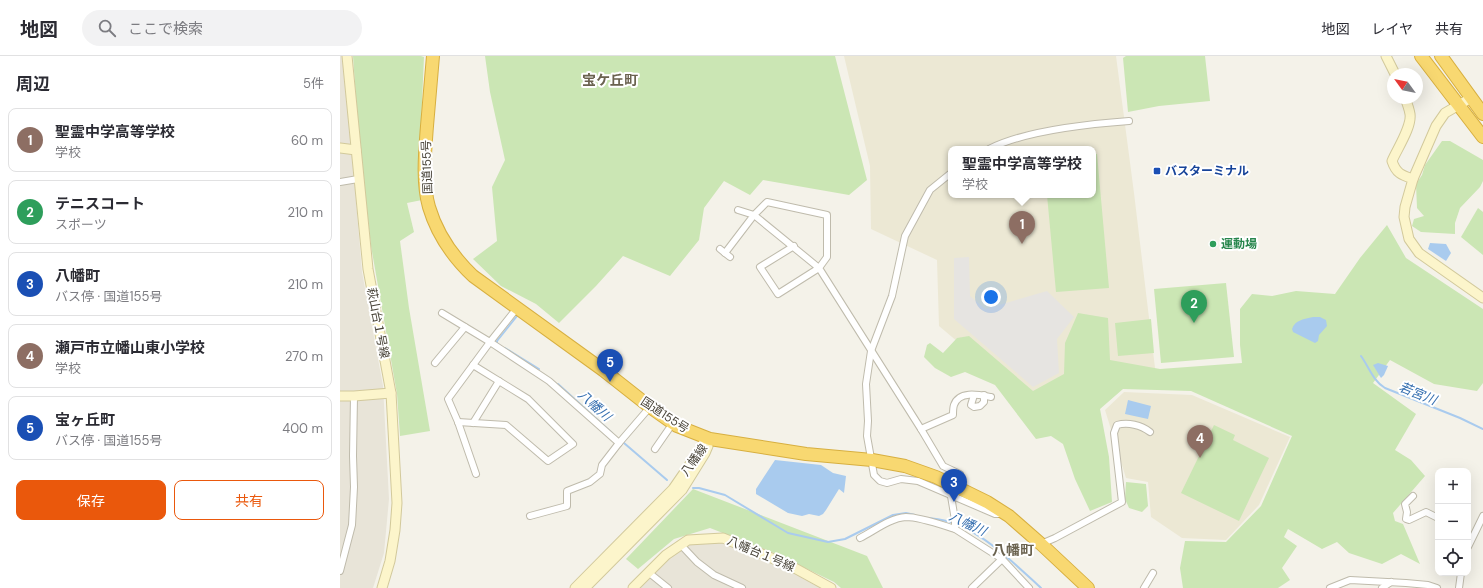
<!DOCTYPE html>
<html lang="ja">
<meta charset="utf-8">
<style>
:root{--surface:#fff;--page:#f2f2f3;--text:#2b2b33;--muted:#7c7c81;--line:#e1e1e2;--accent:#ea580c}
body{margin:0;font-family:"DM Sans","Noto Sans JP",sans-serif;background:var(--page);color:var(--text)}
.controls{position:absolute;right:12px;bottom:12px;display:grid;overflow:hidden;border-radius:8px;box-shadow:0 4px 16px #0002}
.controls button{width:36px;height:36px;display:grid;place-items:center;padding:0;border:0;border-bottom:1px solid var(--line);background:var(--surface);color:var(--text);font:20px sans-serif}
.compass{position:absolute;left:1047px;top:12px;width:36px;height:36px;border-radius:50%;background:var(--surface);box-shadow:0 4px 16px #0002;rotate:303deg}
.you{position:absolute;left:651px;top:241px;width:14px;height:14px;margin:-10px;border:3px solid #fff;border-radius:50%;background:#1a73e8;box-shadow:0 0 0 6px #1a73e833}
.badge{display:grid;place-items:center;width:26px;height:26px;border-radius:50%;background:var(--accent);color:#fff;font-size:13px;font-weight:700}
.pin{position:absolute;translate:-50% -33px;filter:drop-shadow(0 1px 2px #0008)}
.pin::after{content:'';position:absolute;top:21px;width:14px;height:12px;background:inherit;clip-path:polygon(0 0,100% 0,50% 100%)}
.popup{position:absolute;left:608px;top:90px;width:148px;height:52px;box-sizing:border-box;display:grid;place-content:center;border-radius:8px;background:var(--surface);filter:drop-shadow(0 1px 3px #0005);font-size:13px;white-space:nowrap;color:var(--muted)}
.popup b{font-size:15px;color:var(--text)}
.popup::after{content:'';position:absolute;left:50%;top:100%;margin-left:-8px;border:8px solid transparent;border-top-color:var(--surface)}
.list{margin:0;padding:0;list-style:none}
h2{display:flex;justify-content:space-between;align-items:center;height:52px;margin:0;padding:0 16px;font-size:17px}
h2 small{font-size:13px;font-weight:400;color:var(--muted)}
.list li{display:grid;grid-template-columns:26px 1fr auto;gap:12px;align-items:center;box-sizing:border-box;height:64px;margin:0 8px 8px;padding:0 8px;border:1px solid var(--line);border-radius:8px}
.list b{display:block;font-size:15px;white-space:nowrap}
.list p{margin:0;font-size:13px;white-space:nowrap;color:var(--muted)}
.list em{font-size:13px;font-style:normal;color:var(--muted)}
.actions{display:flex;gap:8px;padding:12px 16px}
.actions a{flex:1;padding:9px 0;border:1px solid var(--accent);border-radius:8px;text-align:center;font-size:14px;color:var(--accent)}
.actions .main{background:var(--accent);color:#fff}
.icon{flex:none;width:22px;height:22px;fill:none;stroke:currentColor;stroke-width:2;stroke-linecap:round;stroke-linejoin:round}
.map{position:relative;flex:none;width:1143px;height:532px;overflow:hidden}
header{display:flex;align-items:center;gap:24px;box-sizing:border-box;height:56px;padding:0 20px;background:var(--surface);border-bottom:1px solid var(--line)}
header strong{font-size:19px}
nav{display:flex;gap:22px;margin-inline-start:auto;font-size:14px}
.search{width:280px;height:36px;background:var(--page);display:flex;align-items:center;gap:10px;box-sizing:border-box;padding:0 14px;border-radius:22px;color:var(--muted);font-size:15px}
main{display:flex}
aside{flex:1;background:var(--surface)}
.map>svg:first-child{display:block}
.residential{fill:#e8e4d8}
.education{fill:#ece8d4;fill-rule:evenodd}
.green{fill:#cbe6b4}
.parking{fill:#e6e4e1}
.water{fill:#a9cbee}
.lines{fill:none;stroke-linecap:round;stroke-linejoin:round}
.stream{stroke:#a9cbee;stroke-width:2}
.street-casing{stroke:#bfbbac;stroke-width:8}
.secondary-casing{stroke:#d2c99b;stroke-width:11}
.highway-casing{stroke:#d7af40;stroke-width:14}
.street{stroke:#fff;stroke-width:6}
.secondary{stroke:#fcf5cb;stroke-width:9}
.highway{stroke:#f8d871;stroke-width:12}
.transit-dot{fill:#1a4fb4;stroke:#fff;stroke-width:1.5}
.leisure-dot{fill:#2e9e5b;stroke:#fff;stroke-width:1.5}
.labels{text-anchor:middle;stroke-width:4;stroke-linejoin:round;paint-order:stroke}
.street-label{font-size:12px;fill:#484338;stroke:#fff}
.transit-label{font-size:12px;font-weight:bold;fill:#164399;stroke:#fff;text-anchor:start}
.leisure-label{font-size:12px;font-weight:bold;fill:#27864d;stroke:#fff;text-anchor:start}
.water-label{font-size:13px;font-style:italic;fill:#356fb0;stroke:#fff}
.quarter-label{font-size:14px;font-weight:bold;fill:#6a624f;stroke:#fff}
</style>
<header>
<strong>地図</strong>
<div class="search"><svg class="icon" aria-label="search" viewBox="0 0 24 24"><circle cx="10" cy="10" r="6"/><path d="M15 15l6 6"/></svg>ここで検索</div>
<nav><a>地図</a><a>レイヤ</a><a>共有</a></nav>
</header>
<main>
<aside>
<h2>周辺<small>5件</small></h2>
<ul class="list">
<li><span class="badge" style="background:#8d6e63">1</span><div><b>聖霊中学高等学校</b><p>学校</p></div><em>60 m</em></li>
<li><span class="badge" style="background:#2e9e5b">2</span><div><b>テニスコート</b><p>スポーツ</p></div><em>210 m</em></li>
<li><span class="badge" style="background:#1a4fb4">3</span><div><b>八幡町</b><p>バス停 · 国道155号</p></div><em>210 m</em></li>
<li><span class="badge" style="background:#8d6e63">4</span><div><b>瀬戸市立幡山東小学校</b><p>学校</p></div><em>270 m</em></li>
<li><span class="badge" style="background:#1a4fb4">5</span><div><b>宝ヶ丘町</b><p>バス停 · 国道155号</p></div><em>400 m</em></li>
</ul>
<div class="actions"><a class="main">保存</a><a>共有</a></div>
</aside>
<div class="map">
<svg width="1143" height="532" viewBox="0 0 1143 532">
<rect width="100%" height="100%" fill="#f4f2e9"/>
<g class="residential">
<polygon points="0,0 4,0 22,216 43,330 49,443 44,497 33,532 0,532"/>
<polygon points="367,485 384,487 446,513 480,532 299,532 328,502 349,488"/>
</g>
<g class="education">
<path d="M504,0H776L794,137L816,320H782L722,374L599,270L597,204L531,173L530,110ZM611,93H753V139H611Z"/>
<polygon points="784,336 852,339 950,381 919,449 886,484 842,482 811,461 808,426 786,422 765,354"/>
</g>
<g class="green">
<polygon points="13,0 81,0 84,1 80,92 82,144 67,147 74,176 60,185 69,252 90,375 60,380 57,338 31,190 19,85"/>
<polygon points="145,0 495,0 527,124 509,139 423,124 410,139 384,125 364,152 359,184 330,220 283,200 256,230 219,267 196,248 161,230 133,203 157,185 152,131 165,104 150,36"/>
<polygon points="786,0 865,0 870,45 819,50 788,56 783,2"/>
<polygon points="1102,85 1110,85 1143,104 1143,125 1140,131 1120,152 1115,167 1115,178 1081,176 1072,170 1074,163 1084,160 1077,152 1076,128 1082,119 1085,109"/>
<polygon points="753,98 757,98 769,232 716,236 707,139 753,139"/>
<polygon points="1138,152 1143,156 1143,199 1121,181"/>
<polygon points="1047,169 1066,202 1143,253 1143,327 1137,335 1094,328 1050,304 1033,327 1076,358 1055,394 1071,404 1085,420 1053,457 1055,465 1063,468 1080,508 1061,498 1042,508 1009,497 997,486 982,493 948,473 944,481 957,490 942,512 950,524 938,532 843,532 840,512 845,485 886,486 921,450 952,380 851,335 783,333 760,353 769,401 772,446 750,455 735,423 723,388 711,380 696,383 655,329 625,316 611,321 595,312 584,301 587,289 590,287 603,297 617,282 629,280 693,335 724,318 725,287 738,257 768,262 770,304 820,313 902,307 900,289 900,253 912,238 932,240 956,235 995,238 1020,202"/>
<polygon points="886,227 894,301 821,307 814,233"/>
<polygon points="811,263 814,297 778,300 775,267"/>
<polygon points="874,369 895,379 893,384 929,402 899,465 841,437"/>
<polygon points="786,426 806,428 808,450 802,456 789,452 785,443"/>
<polygon points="353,433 527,500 543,532 501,532 494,526 434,497 370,472 334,483 298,513 286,503"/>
</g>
<polygon class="parking" points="629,201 630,240 645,253 707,235 734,261 717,283 719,317 693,331 614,263 614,202"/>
<g class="water">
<polygon points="1090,187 1106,188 1111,197 1106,205 1088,193"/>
<path d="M973,261H980L986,264L987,270L979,279L978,285L975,287L953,276L952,273C955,264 964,263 973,261Z"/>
<polygon points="1038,307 1048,310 1044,319 1041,322 1033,309"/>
<polygon points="788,344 811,350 808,363 785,358"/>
<polygon points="435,404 481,409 493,417 506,420 504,437 499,433 486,454 483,458 479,460 469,458 462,460 448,457 416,438 416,433"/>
</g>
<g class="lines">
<g class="stream">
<polyline points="159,289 157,288 157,285 177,260"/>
<polyline points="165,292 199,313"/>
<path d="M1021,300C1029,311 1033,325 1045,332L1120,362L1143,373"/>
<polyline points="218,328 272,377"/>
<polyline points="284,387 327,424"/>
<polyline points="353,432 359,432 385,439 448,477 488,486 505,483 553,459 566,457 575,459"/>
<path d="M589,462C597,463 606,464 614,467C647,480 675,508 701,532"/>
</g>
<g class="street-casing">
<g id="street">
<path d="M649,93C686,74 748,68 789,65"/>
<polyline points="611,117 590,134 565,180 552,240 531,295 526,328 528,365 527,380 534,419 540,425 547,427 561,423 578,425 655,458 661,458 663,457"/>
<polyline points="0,126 18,123"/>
<polyline points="454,190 420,211 438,238 479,212 487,201 487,159 427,146 414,159 479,212 581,373 603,410 620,418 614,429"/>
<polyline points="380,193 390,201"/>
<polyline points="385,197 414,159 398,154"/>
<polyline points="102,257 150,286 209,325 279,387 310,351"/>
<polyline points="95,307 125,271"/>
<polyline points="634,339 631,349 634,351 640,350 644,346 644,339"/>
<polyline points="118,366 166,369 208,405 233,388 188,343 133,309"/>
<polyline points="133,367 159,325"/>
<path d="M581,373L613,359C613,356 613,352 614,349C619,334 640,339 651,341"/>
<polyline points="315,393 333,367"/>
<polyline points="136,418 118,366 108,343 150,286 177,252"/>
<polyline points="611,440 615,464 615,473 662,503 689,532"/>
<polyline points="1073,440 1065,448 1067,456 1066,463 1069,464 1086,456 1098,462"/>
<polyline points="190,460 227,450 227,435 250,426 260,418 262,409 279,387"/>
<path d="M520,482C534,475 550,462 566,461C580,461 602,469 615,473"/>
<path d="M701,488L715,482L782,446L774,377L777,369C788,366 801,369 810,376"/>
<polyline points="341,489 357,506 374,519 402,532"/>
<polyline points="1128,491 1143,460"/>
<polyline points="0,515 12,469 14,431 13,400 14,340"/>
<polyline points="308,516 328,532"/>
<polyline points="632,532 662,503"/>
<polyline points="804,532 813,517"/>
<polyline points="990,532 1010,524 1066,527 1088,529 1097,532"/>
<polyline points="1042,532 1051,526"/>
<polyline points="1119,532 1121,517"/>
</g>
</g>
<g class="secondary-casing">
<g id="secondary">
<polyline points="7,0 28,213 51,337 57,447 55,474 50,505 42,532"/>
<polyline points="1046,0 1055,18"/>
<path d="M1065,42C1067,47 1069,52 1070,58C1072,71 1057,93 1052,105C1056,117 1061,119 1073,123L1065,151L1064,161L1069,183L1079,197L1143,242"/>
<polyline points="0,92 16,94"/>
<polyline points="1073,123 1096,70 1105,57 1131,42"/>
<polyline points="0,340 14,340 51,337"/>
<polyline points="235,532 333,433 360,394 370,383"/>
<polyline points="245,532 342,434 365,397 368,390"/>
<polyline points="293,532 326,499 348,484 383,482 451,510 491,532"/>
</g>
</g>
<g class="highway-casing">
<g id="highway">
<path d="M93,0C91,23 89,46 87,70C85,96 82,126 89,151C97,178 113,201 133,220L263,314L310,351L337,370L370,383L466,398L532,404L565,410L596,421L647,446L669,460L701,488L748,532"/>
<polyline points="1081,0 1143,81"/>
<polyline points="1101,0 1143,58"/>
</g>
</g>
<use href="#street" class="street"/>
<use href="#secondary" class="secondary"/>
<use href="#highway" class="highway"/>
</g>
<rect class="transit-dot" x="813" y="111" width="8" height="8" rx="2"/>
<circle class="leisure-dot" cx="873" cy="188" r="4"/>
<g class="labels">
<g class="street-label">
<text transform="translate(87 111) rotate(-92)" y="4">国道155号</text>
<text transform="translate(38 267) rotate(79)" y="4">萩山台１号線</text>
<text transform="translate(325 359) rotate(33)" y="4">国道155号</text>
<text transform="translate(354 404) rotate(-54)" y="4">八幡線</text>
<text transform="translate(421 498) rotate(23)" y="4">八幡台１号線</text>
</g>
<g class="transit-label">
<text x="825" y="119">バスターミナル</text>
</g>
<g class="leisure-label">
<text x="881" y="192">運動場</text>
</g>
<g class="water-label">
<text transform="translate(1078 337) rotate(22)" y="5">若宮川</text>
<text transform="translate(255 349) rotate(42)" y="5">八幡川</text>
<text transform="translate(628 467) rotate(26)" y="5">八幡川</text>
</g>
<g class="quarter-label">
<text x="270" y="29">宝ケ丘町</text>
<text x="673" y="499">八幡町</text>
</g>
</g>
</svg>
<div class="controls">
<button>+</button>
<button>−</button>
<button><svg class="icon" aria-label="locate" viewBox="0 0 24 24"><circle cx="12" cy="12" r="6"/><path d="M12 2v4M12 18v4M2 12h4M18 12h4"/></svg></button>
</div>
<svg class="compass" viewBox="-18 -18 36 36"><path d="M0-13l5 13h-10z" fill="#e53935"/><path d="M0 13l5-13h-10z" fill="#7c7c81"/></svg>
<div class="you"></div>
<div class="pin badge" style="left:682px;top:188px;background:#8d6e63">1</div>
<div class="popup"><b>聖霊中学高等学校</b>学校</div>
<div class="pin badge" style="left:854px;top:267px;background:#2e9e5b">2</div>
<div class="pin badge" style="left:614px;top:446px;background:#1a4fb4">3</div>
<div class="pin badge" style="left:860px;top:402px;background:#8d6e63">4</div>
<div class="pin badge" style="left:270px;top:326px;background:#1a4fb4">5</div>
</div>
</main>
